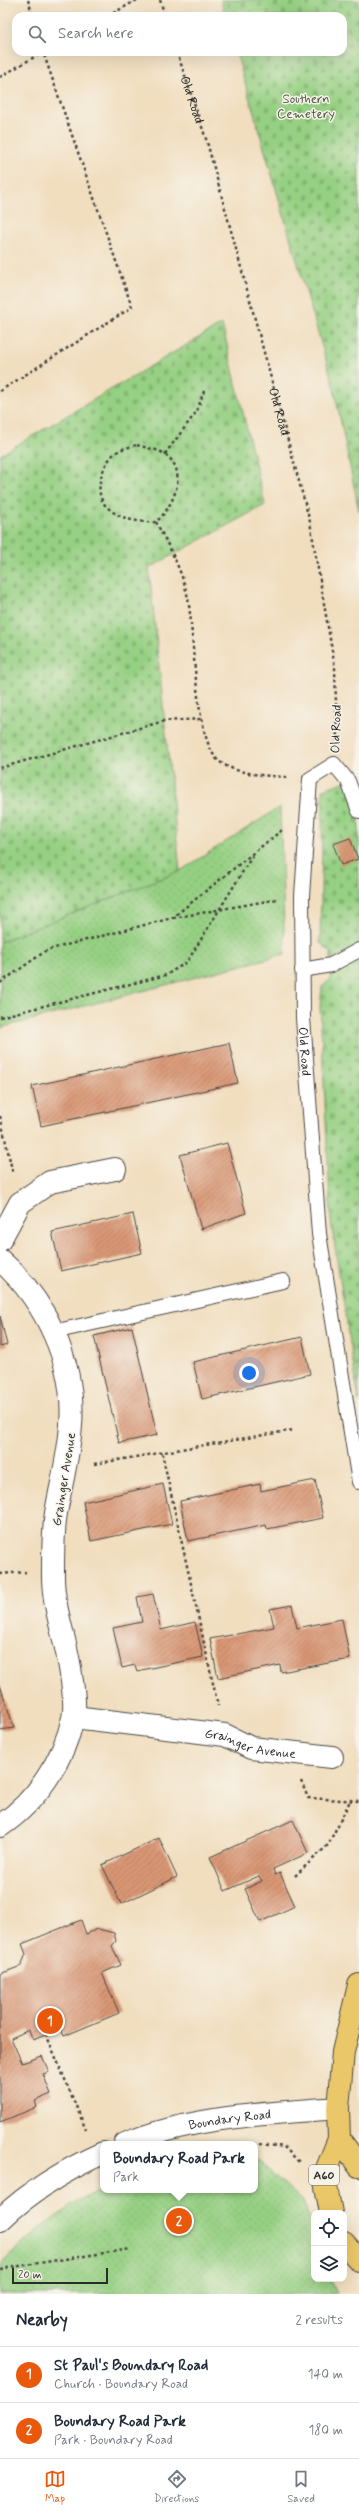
<!DOCTYPE html>
<meta charset="utf-8">
<style>
:root{--surface:#fff;--page:#f6f6f7;--text:#1f2937;--muted:#747a83;--line:#e0e1e3;--accent:#ea580c}
body{margin:0;font-family:Mynerve,sans-serif;background:var(--page);color:var(--text)}
.controls{position:absolute;right:12px;bottom:12px;display:grid;overflow:hidden;border-radius:8px;box-shadow:0 4px 16px #0002}
.controls button{width:36px;height:36px;display:grid;place-items:center;padding:0;border:0;border-bottom:1px solid var(--line);background:var(--surface);color:var(--text);font:20px sans-serif}
.scale{position:absolute;left:12px;bottom:10px;width:96px;box-sizing:border-box;padding-left:4px;border:2px solid #2b2b2b;border-top:0;font-size:11px;line-height:14px;white-space:nowrap;color:#2b2b2b;-webkit-text-stroke:3px #f7f3e8;paint-order:stroke}
.you{position:absolute;left:249px;top:1373px;width:14px;height:14px;margin:-10px;border:3px solid #fff;border-radius:50%;background:#1a73e8;box-shadow:0 0 0 6px #1a73e833}
.badge{display:grid;place-items:center;width:26px;height:26px;border-radius:50%;background:var(--accent);color:#fff;font-size:13px;font-weight:700}
.pin{position:absolute;translate:-50% -50%;border:2px solid #fff;box-shadow:0 1px 4px #0006}
.popup{position:absolute;left:100px;top:2141px;width:158px;height:52px;box-sizing:border-box;display:grid;place-content:center;border-radius:8px;background:var(--surface);filter:drop-shadow(0 1px 3px #0005);font-size:13px;white-space:nowrap;color:var(--muted)}
.popup b{font-size:15px;color:var(--text)}
.popup::after{content:'';position:absolute;left:50%;top:100%;margin-left:-8px;border:8px solid transparent;border-top-color:var(--surface)}
.list{margin:0;padding:0;list-style:none}
h2{display:flex;justify-content:space-between;align-items:center;height:52px;margin:0;padding:0 16px;font-size:17px}
h2 small{font-size:13px;font-weight:400;color:var(--muted)}
.list li{display:grid;grid-template-columns:26px 1fr auto;gap:12px;align-items:center;box-sizing:border-box;height:56px;padding:0 16px;border-top:1px solid var(--line)}
.list b{display:block;font-size:15px;white-space:nowrap}
.list p{margin:0;font-size:13px;white-space:nowrap;color:var(--muted)}
.list em{font-size:13px;font-style:normal;color:var(--muted)}
.icon{flex:none;width:22px;height:22px;fill:none;stroke:currentColor;stroke-width:2;stroke-linecap:round;stroke-linejoin:round}
.map{position:relative;flex:none;width:359px;height:2294px;overflow:hidden}
.search{position:absolute;background:var(--surface);box-shadow:0 4px 16px #0002;left:12px;right:12px;top:12px;height:44px;display:flex;align-items:center;gap:10px;box-sizing:border-box;padding:0 14px;border-radius:12px;color:var(--muted);font-size:15px}
.sheet{height:164px;background:var(--surface)}
nav{display:flex;justify-content:space-around;align-items:center;box-sizing:border-box;height:56px;border-top:1px solid var(--line);background:var(--surface);font-size:11px;color:var(--muted)}
nav a{display:grid;justify-items:center;gap:2px}
nav .on{color:var(--accent)}
.map>svg:first-child{display:block}
.green{fill:url(#green-dots);stroke:#607e57}
.cemetery{fill:url(#cemetery-stones);stroke:#607e57}
.building{fill:url(#building-hatch)}
.lines{fill:none;stroke-linecap:round;stroke-linejoin:round}
.service-casing{stroke:#494641;stroke-width:16}
.minor-casing{stroke:#494641;stroke-width:24}
.tertiary-casing{stroke:#494641;stroke-width:24}
.primary-casing{stroke:#494641;stroke-width:24}
.path{stroke:#494641;stroke-width:2.5;stroke-dasharray:3 3;stroke-linecap:butt}
.service{stroke:#fff;stroke-width:14}
.minor{stroke:#fff;stroke-width:22}
.tertiary{stroke:#fff;stroke-width:22}
.primary{stroke:#eac769;stroke-width:22}
.labels{text-anchor:middle;stroke-width:3;stroke-linejoin:round;paint-order:stroke}
.shield{fill:#f7f3e8;stroke:#686764;stroke-width:1}
.shield-label{font-size:12px;font-weight:bold;fill:#2b2b2b}
.park-label{font-size:13px;fill:#465441;stroke:#f7f3e8}
.street-label{font-size:13px;fill:#2b2b2b;stroke:#f7f3e8}
</style>
<div class="map">
<svg width="359" height="2294" viewBox="0 0 359 2294">
<defs>
<pattern id="green-dots" width="8" height="8" patternUnits="userSpaceOnUse"><rect width="8" height="8" fill="#96d083"/><path d="M2 2h.1M6 6h.1" fill="none" stroke="#81b371" stroke-width="1.8" stroke-linecap="round"/></pattern>
<pattern id="cemetery-stones" width="16" height="16" patternUnits="userSpaceOnUse"><rect width="16" height="16" fill="#96d083"/><path d="M2 7V4a2 2 0 0 1 4 0v3zM10 15v-3a2 2 0 0 1 4 0v3z" fill="#81b371"/></pattern>
<pattern id="building-hatch" width="6" height="6" patternUnits="userSpaceOnUse"><rect width="6" height="6" fill="#d99674"/><path d="M-1 1l2-2M0 6l6-6M5 7l2-2" fill="none" stroke="#b07b5f"/></pattern>
</defs>
<rect width="100%" height="100%" fill="#f7f3e8"/>
<filter id="ink" filterUnits="userSpaceOnUse"><feTurbulence type="fractalNoise" baseFrequency=".025" numOctaves="2"/><feDisplacementMap in="SourceGraphic" scale="8" xChannelSelector="R" yChannelSelector="G"/><feConvolveMatrix kernelMatrix="1 2 1 2 8 2 1 2 1" color-interpolation-filters="sRGB"/></filter>
<filter id="wash" filterUnits="userSpaceOnUse"><feTurbulence type="fractalNoise" baseFrequency=".012" numOctaves="4" result="noise"/><feDisplacementMap in="SourceGraphic" scale="16" xChannelSelector="R" yChannelSelector="G"/><feGaussianBlur stdDeviation="0.9" result="paint"/><feColorMatrix in="noise" values="0 0 0 0 0 0 0 0 0 0 0 0 0 0 0 0 0 1.4 0 .05"/><feComposite in="paint" operator="in"/></filter>
<g filter="url(#wash)">
<rect width="100%" height="100%" fill="#f1debf"/>
<g class="green">
<polygon points="280,807 285,954 0,1028 0,942 180,871"/>
<path d="M255,2158L303,2201L314,2231V2279H331L337,2294H0V2265C32,2232 63,2210 103,2187V2190H255Z"/>
</g>
<g class="cemetery">
<polygon points="221,0 359,0 359,511 333,384 236,52 343,52 343,16 225,16"/>
<polygon points="222,324 265,505 149,568 180,871 0,942 0,455"/>
<polygon points="359,777 359,1401 331,1221 320,1007 322,987 330,980 331,952 320,943 323,789"/>
</g>
<g id="blocks">
<g class="building">
<polygon points="350,838 358,859 341,865 333,844"/>
<polygon points="229,1043 238,1083 41,1126 32,1086"/>
<polygon points="227,1143 246,1213 201,1229 180,1155"/>
<polygon points="133,1214 142,1253 61,1271 52,1232"/>
<polygon points="0,1316 7,1345 0,1347"/>
<polygon points="132,1327 157,1435 119,1443 94,1336"/>
<polygon points="302,1337 310,1374 202,1399 193,1362"/>
<polygon points="315,1480 323,1518 267,1529 266,1525 188,1541 180,1501 260,1484 261,1491"/>
<polygon points="163,1484 172,1524 91,1541 83,1502"/>
<polygon points="153,1594 161,1630 195,1622 203,1657 137,1671 135,1665 122,1668 113,1628 142,1622 137,1597"/>
<polygon points="292,1605 297,1628 342,1619 350,1659 281,1672 280,1665 218,1678 210,1639 274,1627 270,1609"/>
<polygon points="0,1685 14,1728 0,1730"/>
<polygon points="293,1820 308,1853 273,1869 275,1875 280,1873 295,1906 260,1922 245,1889 262,1881 259,1876 225,1891 210,1857"/>
<polygon points="159,1838 177,1877 121,1904 102,1865"/>
<polygon points="81,1920 86,1934 98,1929 114,1933 116,1941 112,1946 121,1965 102,1973 119,2013 64,2036 61,2029 33,2040 29,2030 11,2038 22,2063 42,2056 49,2072 43,2074 51,2094 35,2101 37,2107 0,2122 0,1974 21,1966 26,1954 22,1944"/>
</g>
</g>
</g>
<g filter="url(#ink)">
<use href="#blocks" fill-opacity="0" stroke="#494641" stroke-width="1"/>
<g class="lines">
<g class="service-casing">
<g id="service">
<path id="s2" d="M359,811L348,781L334,764L310,779L302,896L303,1018L319,1234L359,1482"/>
<polyline points="302,970 331,965 359,950"/>
<polyline points="53,1332 283,1281"/>
</g>
</g>
<g class="minor-casing">
<g id="minor">
<polyline points="0,1240 20,1203 50,1182 115,1169"/>
<path d="M0,1260C45,1299 76,1364 71,1425C69,1455 61,1484 56,1513C53,1532 53,1553 53,1572C52,1607 67,1641 71,1675C73,1687 76,1706 73,1718C64,1760 36,1802 0,1826"/>
<path id="s3" d="M74,1717L225,1735L251,1748L332,1757"/>
</g>
</g>
<g class="tertiary-casing">
<g id="tertiary">
<path id="s4" d="M125,2144C192,2116 266,2114 338,2108"/>
<path d="M0,2220C30,2191 65,2170 103,2153"/>
</g>
</g>
<g class="primary-casing">
<g id="primary">
<polyline points="339,2139 359,2166"/>
<polyline points="331,2213 324,2176 339,2139 338,2108 343,2052 359,1985"/>
<polyline points="344,2243 359,2260"/>
</g>
</g>
<g class="path">
<polyline points="28,0 33,16"/>
<polyline points="160,0 165,16"/>
<polyline points="108,16 137,0"/>
<path id="s1" d="M177,52L207,142L310,522L335,668L337,741"/>
<polyline points="0,77 43,52"/>
<polyline points="0,391 132,307 43,52"/>
<path d="M137,445C145,448 159,449 166,455C189,472 173,507 156,522C139,523 119,519 107,507C93,495 101,468 112,456C118,449 129,447 137,445Z"/>
<polyline points="165,454 197,411 205,388"/>
<path d="M156,522C168,545 181,568 187,594C195,628 193,742 220,762C236,774 266,776 287,777"/>
<polyline points="0,768 164,721 202,719"/>
<polyline points="173,918 278,899"/>
<polyline points="0,983 47,950 172,918 282,830"/>
<polyline points="0,1017 166,975 187,962 253,855"/>
<polyline points="0,1116 13,1174"/>
<polyline points="162,1453 218,1706"/>
<polyline points="94,1464 293,1430"/>
<polyline points="0,1574 26,1572"/>
<polyline points="301,1781 308,1798 359,1801"/>
<polyline points="295,1876 328,1845 351,1799"/>
<polyline points="46,2034 86,2130"/>
<polyline points="260,2144 284,2147 299,2162"/>
<polyline points="0,2269 130,2249"/>
</g>
<use href="#service" class="service"/>
<use href="#minor" class="minor"/>
<use href="#tertiary" class="tertiary"/>
<use href="#primary" class="primary"/>
</g>
</g>
<g class="labels">
<rect class="shield" x="309" y="2165" width="30" height="20" rx="3"/>
<g class="shield-label">
<text x="324" y="2179">A60</text>
</g>
<g class="park-label">
<text x="306" y="103">Southern<tspan x="306" dy="15">Cemetery</tspan></text>
</g>
<g class="street-label">
<text dy="5" stroke="none"><textPath href="#s1" startOffset="50">Old Road</textPath></text>
<text dy="5" stroke="none"><textPath href="#s1" startOffset="374">Old Road</textPath></text>
<text transform="translate(335 729) rotate(-88)" y="5">Old Road</text>
<text dy="5" stroke="none"><textPath href="#s2" startOffset="355">Old Road</textPath></text>
<text transform="translate(63 1479) rotate(-81)" y="5">Grainger Avenue</text>
<text dy="5" stroke="none"><textPath href="#s3" startOffset="179">Grainger Avenue</textPath></text>
<text dy="5" stroke="none"><textPath href="#s4" startOffset="108">Boundary Road</textPath></text>
</g>
</g>
</svg>
<div class="controls">
<button><svg class="icon" aria-label="locate" viewBox="0 0 24 24"><circle cx="12" cy="12" r="6"/><path d="M12 2v4M12 18v4M2 12h4M18 12h4"/></svg></button>
<button><svg class="icon" aria-label="layers" viewBox="0 0 24 24"><path d="M12 4l9 5-9 5-9-5zM3 14l9 5 9-5"/></svg></button>
</div>
<div class="scale">20 m</div>
<div class="you"></div>
<div class="pin badge" style="left:50px;top:2021px">1</div>
<div class="pin badge" style="left:179px;top:2221px">2</div>
<div class="popup"><b>Boundary Road Park</b>Park</div>
<div class="search"><svg class="icon" aria-label="search" viewBox="0 0 24 24"><circle cx="10" cy="10" r="6"/><path d="M15 15l6 6"/></svg>Search here</div>
</div>
<section class="sheet">
<h2>Nearby<small>2 results</small></h2>
<ul class="list">
<li><span class="badge">1</span><div><b>St Paul's Boundary Road</b><p>Church · Boundary Road</p></div><em>140 m</em></li>
<li><span class="badge">2</span><div><b>Boundary Road Park</b><p>Park · Boundary Road</p></div><em>180 m</em></li>
</ul>
</section>
<nav>
<a class="on"><svg class="icon" aria-label="map" viewBox="0 0 24 24"><path d="M3 6l6-2 6 2 6-2v14l-6 2-6-2-6 2zM9 4v14M15 6v14"/></svg>Map</a>
<a><svg class="icon" aria-label="directions" viewBox="0 0 24 24"><path d="M12 3l9 9-9 9-9-9zM9 14v-3h6M13 9l2 2-2 2"/></svg>Directions</a>
<a><svg class="icon" aria-label="saved" viewBox="0 0 24 24"><path d="M7 4h10v16l-5-4-5 4z"/></svg>Saved</a>
</nav>
